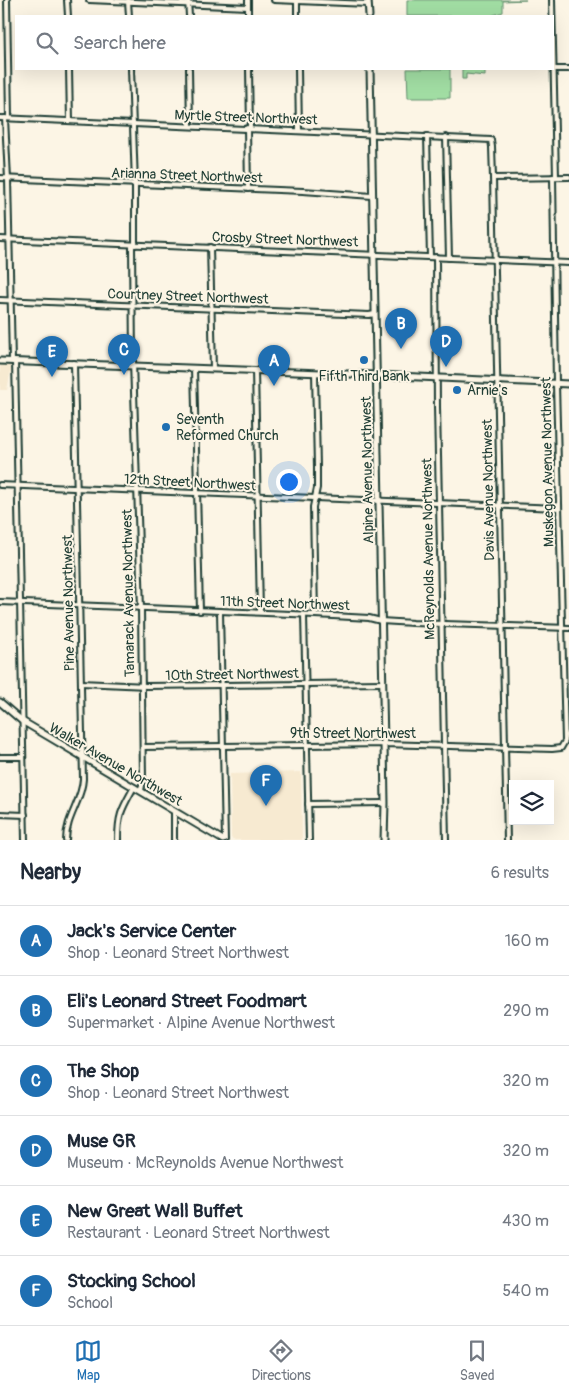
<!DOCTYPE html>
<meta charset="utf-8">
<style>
:root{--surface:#fff;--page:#f2f2f3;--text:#1f2937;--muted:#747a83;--line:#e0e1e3;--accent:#1f6fb2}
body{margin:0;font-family:Pangolin,sans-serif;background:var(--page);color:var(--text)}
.controls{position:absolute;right:15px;bottom:15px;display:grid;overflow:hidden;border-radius:0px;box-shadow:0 5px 20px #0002}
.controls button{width:45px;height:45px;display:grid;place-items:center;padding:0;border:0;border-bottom:1px solid var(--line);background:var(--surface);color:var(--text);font:25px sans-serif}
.you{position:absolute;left:288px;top:481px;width:18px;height:18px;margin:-12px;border:4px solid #fff;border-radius:50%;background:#1a73e8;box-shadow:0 0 0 8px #1a73e833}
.badge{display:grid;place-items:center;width:32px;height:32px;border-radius:50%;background:var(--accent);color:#fff;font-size:16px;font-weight:700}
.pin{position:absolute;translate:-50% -41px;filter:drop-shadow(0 1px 2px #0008)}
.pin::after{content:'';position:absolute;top:26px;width:18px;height:15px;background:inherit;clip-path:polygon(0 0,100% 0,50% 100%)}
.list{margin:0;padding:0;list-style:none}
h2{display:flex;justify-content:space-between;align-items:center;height:65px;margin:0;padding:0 20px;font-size:21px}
h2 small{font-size:16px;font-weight:400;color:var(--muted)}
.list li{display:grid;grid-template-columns:32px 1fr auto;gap:15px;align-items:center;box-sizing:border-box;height:70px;padding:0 20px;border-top:1px solid var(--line)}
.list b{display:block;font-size:19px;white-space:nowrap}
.list p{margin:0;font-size:16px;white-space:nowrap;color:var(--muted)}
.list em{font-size:16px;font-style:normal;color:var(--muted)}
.icon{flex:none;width:28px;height:28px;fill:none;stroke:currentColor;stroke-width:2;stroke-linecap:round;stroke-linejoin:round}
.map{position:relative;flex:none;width:569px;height:840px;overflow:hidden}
.search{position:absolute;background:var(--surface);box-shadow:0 5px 20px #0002;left:15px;right:15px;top:15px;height:55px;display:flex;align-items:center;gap:12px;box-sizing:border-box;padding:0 18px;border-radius:0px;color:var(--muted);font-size:19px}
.sheet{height:485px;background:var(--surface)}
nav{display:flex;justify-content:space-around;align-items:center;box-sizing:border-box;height:70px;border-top:1px solid var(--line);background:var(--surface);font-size:14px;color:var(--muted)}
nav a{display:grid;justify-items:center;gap:2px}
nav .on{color:var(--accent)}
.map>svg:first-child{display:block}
.built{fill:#f7ead1}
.green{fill:#a1dda3;stroke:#608d6c}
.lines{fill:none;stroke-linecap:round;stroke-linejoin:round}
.street-casing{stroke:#1f3d34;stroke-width:8}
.secondary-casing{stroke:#1f3d34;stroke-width:9}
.street{stroke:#fcf5e5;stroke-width:4}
.secondary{stroke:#fcf5e5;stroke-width:5}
.poi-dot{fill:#1f6fb2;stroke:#fcf5e5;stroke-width:2}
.labels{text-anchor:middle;stroke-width:4;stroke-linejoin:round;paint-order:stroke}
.street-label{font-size:14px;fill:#1f3d34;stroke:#fcf5e5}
.poi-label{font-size:14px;fill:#1f3d34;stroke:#fcf5e5;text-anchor:start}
</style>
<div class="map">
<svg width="569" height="840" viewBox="0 0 569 840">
<rect width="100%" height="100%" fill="#fcf5e5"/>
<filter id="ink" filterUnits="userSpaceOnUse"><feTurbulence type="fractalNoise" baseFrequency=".02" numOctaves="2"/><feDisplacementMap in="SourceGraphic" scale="10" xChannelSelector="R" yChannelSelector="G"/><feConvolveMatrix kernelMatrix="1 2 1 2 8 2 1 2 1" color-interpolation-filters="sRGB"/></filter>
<g filter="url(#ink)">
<g class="built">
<polygon points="52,336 59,336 60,355 52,356"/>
<polygon points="0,365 12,365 7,390 0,390"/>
<polygon points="301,772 302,840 235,840 231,838 230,774"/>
</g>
<g class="green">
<polygon points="407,0 526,0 503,1 503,12 490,16 407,16"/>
<polygon points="407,69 450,69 450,98 408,98"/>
<polygon points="462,69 485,69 485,76 466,74 466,79 462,79"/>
</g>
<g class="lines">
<g class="street-casing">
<g id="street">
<polyline points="7,0 9,118"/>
<polyline points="67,0 68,16"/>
<polyline points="89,0 248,7"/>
<polyline points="188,0 189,16"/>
<polyline points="248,0 248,16"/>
<polyline points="274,0 368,4"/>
<polyline points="297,0 297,16"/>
<polyline points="552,0 556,177"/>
<polyline points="128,1 129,16"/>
<polyline points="69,69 70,121"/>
<polyline points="131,69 135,184 135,245"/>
<polyline points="189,69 190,126"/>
<polyline points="249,69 250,128"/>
<polyline points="298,69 299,131"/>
<polyline points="554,69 569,69"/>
<polyline points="0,118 491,140 492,147 493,178 507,840"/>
<polyline points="5,118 8,179 12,361"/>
<polyline points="247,128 248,189"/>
<polyline points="427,136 430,257"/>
<polyline points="446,137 449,258"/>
<polyline points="0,178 303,191 372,196"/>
<polyline points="493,178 569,177"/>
<polyline points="0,239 569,263"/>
<polyline points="132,245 133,361 141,609 143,780 141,791"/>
<polyline points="210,247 213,369"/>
<polyline points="436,257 437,407 446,840"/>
<polyline points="0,300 369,315 375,314"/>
<polyline points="15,361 25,840"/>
<polyline points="194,368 200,611"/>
<polyline points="255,370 260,612"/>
<polyline points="315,373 317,467 317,488 313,507 315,615"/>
<polyline points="0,485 559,508"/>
<polyline points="0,602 315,615 369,618 381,621 413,623 569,628"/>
<polyline points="220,612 225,840"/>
<polyline points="304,615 309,840"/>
<polyline points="81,683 147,686 383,683"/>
<polyline points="143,747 384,744 552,749 561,748 565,741 556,384 553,177"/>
<polyline points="0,757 23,757"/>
<polyline points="308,804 385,803"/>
<polyline points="174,811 174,840"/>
<polyline points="0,814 25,815"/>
<path d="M66,840C66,817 82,801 83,779L74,363"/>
<path d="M118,840C118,814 122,809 134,787"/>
</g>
</g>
<g class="secondary-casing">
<g id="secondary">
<polyline points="368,0 369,16"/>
<polyline points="370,69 384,744 385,803 384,840"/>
<polyline points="0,361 376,375 569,384"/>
<polyline points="0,702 22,721 223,840"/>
</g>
</g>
<use href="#street" class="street"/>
<use href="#secondary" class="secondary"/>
</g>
</g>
<g class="poi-dot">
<circle cx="364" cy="360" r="5"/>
<circle cx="457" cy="390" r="5"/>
<circle cx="166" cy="427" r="5"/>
</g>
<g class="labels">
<g class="street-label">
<text transform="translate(246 117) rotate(2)" y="5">Myrtle Street Northwest</text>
<text transform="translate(187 175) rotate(2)" y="5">Arianna Street Northwest</text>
<text transform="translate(285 239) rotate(2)" y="5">Crosby Street Northwest</text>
<text transform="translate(188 296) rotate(2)" y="5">Courtney Street Northwest</text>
<text transform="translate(547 462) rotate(-91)" y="5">Muskegon Avenue Northwest</text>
<text transform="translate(367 470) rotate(-91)" y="5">Alpine Avenue Northwest</text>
<text transform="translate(190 482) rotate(3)" y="5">12th Street Northwest</text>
<text transform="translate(488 490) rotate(-91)" y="5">Davis Avenue Northwest</text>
<text transform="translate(428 549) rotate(-91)" y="5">McReynolds Avenue Northwest</text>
<text transform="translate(128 593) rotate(-91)" y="5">Tamarack Avenue Northwest</text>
<text transform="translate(68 603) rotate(-91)" y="5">Pine Avenue Northwest</text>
<text transform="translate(285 603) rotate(2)" y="5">11th Street Northwest</text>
<text transform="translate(232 674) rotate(-1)" y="5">10th Street Northwest</text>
<text x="353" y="738">9th Street Northwest</text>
<text transform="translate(116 764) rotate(30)" y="5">Walker Avenue Northwest</text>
</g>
<g class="poi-label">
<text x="364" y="381" text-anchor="middle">Fifth Third Bank</text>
<text x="467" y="395">Arnie's</text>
<text x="176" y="424">Seventh<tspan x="176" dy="16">Reformed Church</tspan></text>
</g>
</g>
</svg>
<div class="controls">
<button><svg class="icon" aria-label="layers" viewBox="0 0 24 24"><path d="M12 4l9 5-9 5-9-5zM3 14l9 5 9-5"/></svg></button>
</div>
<div class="you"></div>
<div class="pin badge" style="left:274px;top:386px">A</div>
<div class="pin badge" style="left:401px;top:349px">B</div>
<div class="pin badge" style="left:124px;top:375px">C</div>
<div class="pin badge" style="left:446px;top:367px">D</div>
<div class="pin badge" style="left:52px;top:377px">E</div>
<div class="pin badge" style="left:266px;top:806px">F</div>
<div class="search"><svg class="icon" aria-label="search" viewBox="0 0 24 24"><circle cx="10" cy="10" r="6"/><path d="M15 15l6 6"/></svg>Search here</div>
</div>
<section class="sheet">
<h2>Nearby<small>6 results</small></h2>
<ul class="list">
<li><span class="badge">A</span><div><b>Jack's Service Center</b><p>Shop · Leonard Street Northwest</p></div><em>160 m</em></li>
<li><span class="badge">B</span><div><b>Eli's Leonard Street Foodmart</b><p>Supermarket · Alpine Avenue Northwest</p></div><em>290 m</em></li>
<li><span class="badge">C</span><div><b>The Shop</b><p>Shop · Leonard Street Northwest</p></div><em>320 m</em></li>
<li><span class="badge">D</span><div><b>Muse GR</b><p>Museum · McReynolds Avenue Northwest</p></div><em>320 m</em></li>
<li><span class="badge">E</span><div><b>New Great Wall Buffet</b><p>Restaurant · Leonard Street Northwest</p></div><em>430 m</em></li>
<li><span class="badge">F</span><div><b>Stocking School</b><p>School</p></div><em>540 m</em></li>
</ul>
</section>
<nav>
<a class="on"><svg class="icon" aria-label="map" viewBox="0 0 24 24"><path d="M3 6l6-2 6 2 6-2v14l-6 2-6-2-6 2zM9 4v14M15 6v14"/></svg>Map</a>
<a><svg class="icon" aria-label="directions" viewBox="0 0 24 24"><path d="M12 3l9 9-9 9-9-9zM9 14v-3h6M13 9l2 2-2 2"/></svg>Directions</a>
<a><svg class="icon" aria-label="saved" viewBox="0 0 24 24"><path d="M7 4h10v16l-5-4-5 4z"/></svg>Saved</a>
</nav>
